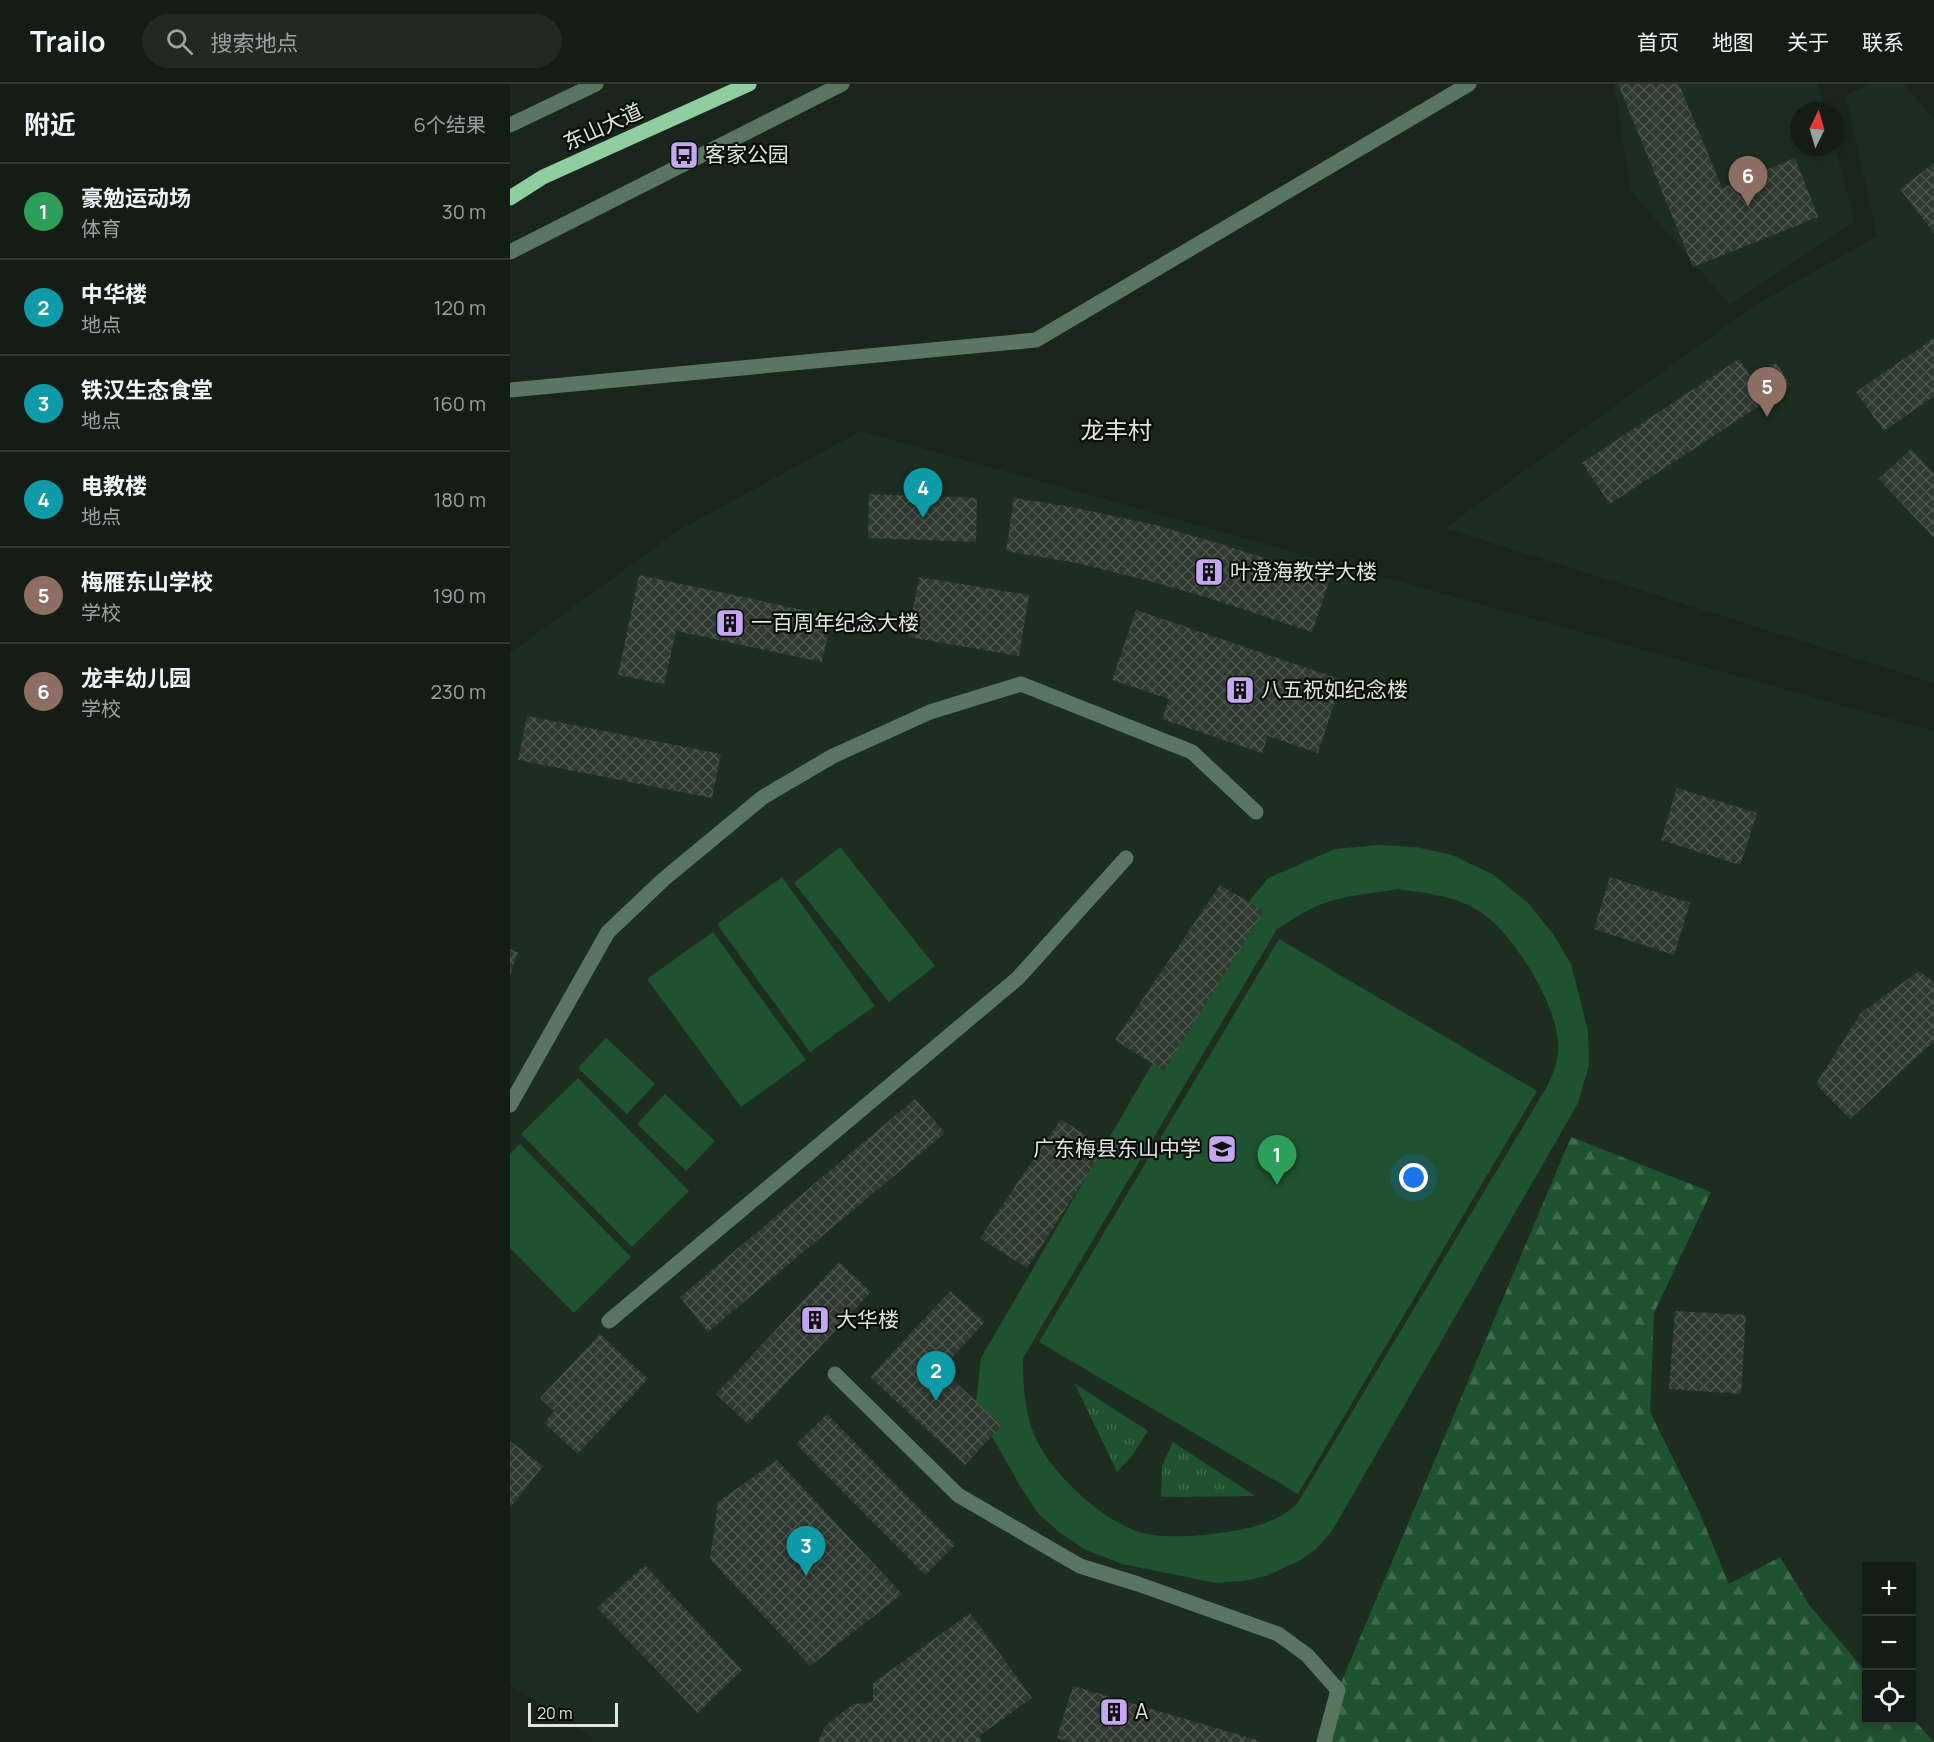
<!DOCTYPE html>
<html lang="zh">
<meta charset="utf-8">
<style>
:root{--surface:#141c16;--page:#212923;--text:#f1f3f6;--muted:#9da1a1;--line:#333a35;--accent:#c4a7f1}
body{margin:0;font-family:Manrope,"Noto Sans SC",sans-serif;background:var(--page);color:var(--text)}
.controls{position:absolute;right:18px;bottom:18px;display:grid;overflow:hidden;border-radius:0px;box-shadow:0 3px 9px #0003}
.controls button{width:54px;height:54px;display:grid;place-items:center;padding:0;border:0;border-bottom:2px solid var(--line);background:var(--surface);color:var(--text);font:30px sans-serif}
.compass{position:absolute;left:1280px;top:18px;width:54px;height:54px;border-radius:50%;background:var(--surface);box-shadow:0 3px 9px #0003;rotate:5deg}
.scale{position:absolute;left:18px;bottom:15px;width:90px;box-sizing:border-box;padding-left:6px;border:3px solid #dfe6e0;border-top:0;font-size:16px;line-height:21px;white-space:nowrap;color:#dfe6e0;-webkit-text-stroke:4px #080d09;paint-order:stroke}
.you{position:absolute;left:904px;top:1094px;width:21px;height:21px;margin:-15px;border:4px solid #fff;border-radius:50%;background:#1a73e8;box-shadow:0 0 0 9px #1a73e833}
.badge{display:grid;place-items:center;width:39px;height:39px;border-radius:50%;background:var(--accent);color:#fff;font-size:20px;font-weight:700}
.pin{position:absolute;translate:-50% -50px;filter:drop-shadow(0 2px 3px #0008)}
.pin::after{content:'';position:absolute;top:32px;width:21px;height:18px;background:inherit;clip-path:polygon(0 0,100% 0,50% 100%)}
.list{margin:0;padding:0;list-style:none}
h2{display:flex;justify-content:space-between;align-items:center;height:78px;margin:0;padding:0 24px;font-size:26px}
h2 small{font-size:20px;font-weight:400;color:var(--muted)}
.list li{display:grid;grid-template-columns:39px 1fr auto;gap:18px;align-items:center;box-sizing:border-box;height:96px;padding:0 24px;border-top:2px solid var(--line)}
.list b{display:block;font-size:22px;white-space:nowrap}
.list p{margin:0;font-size:20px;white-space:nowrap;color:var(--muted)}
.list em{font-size:20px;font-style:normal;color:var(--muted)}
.icon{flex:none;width:33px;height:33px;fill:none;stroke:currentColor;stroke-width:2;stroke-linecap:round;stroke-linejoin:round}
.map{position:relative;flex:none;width:1424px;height:1658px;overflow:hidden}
header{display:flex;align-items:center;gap:36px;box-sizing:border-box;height:84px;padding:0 30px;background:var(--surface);border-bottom:2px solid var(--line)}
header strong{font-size:28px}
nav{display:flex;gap:33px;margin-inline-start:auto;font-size:21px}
.search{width:420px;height:54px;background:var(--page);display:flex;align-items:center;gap:15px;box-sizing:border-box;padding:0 21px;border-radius:33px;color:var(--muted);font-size:22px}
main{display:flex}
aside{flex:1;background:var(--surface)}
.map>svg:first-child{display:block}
.built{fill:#1d2e21;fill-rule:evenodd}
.grass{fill:url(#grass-tufts)}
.forest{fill:url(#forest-firs)}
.pitch{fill:#1f5230;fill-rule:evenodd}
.building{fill:url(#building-cross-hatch)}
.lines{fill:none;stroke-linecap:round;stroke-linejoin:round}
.minor{stroke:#597760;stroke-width:15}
.major{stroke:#8fcf9f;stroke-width:15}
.labels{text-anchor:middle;stroke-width:4.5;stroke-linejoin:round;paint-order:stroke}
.street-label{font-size:21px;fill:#dfe6e0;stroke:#080d09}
.poi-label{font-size:21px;fill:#dfe6e0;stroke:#080d09;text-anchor:start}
.quarter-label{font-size:24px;fill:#dfe6e0;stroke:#080d09}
</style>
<header>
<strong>Trailo</strong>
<div class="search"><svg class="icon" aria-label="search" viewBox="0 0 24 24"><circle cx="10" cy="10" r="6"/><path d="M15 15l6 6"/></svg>搜索地点</div>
<nav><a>首页</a><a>地图</a><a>关于</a><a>联系</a></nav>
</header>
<main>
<aside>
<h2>附近<small>6个结果</small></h2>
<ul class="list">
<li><span class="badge" style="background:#2e9e5b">1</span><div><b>豪勉运动场</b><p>体育</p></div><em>30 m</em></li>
<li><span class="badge" style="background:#0f9aa8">2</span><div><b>中华楼</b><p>地点</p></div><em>120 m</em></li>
<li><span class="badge" style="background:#0f9aa8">3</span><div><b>铁汉生态食堂</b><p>地点</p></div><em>160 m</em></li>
<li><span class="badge" style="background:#0f9aa8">4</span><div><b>电教楼</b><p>地点</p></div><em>180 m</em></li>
<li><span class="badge" style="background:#8d6e63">5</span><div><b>梅雁东山学校</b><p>学校</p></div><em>190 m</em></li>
<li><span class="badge" style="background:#8d6e63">6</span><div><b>龙丰幼儿园</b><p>学校</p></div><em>230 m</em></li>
</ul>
</aside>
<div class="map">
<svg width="1424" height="1658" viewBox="0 0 1424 1658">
<defs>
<pattern id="grass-tufts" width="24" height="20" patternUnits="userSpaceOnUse" patternTransform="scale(1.5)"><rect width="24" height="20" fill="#1f5230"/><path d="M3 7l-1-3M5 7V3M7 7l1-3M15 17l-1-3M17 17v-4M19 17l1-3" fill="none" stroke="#3f6b4e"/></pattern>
<pattern id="forest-firs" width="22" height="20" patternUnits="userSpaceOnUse" patternTransform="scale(1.5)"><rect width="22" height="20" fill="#1f5230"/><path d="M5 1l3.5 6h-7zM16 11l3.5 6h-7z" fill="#3f6b4e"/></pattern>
<pattern id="building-cross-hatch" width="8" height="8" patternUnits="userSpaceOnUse" patternTransform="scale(1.5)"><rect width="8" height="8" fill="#2e3930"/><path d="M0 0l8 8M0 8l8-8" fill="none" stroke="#4c564e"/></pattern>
</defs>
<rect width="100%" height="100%" fill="#1a251d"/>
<g class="built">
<polygon points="1104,0 1308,0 1315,27 1289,27 1289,63 1325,63 1345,137 1220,221 1121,107"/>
<polygon points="1359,0 1394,0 1424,35 1424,599 935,444 1244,222 1367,152 1336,12"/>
<path d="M351,347L1424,647V1658H83L81,1653L0,1601V569L169,446ZM1356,1482H1402V1636H1356Z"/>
</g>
<g class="grass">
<polygon points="565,1300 638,1347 622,1372 607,1388"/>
<polygon points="663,1358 745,1412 651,1413 652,1382"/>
</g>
<polygon class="forest" points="1061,1053 1201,1108 1144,1229 1140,1328 1188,1425 1219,1500 1270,1473 1300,1522 1356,1588 1356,1636 1402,1636 1402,1634 1424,1658 813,1658 828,1606"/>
<g class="pitch">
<path d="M868,761L906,763L942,771L984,791L1018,819L1043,850L1061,880L1078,947L1079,981L1068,1019L822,1447L806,1465L791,1476L756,1492L733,1497L706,1499L612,1480L574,1465L549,1448L529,1430L512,1405L487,1361L465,1327L471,1274L730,829L758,794L825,765ZM888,805C914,809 940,811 964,824C1001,844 1044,915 1048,957C1050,973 1044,987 1038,1001L787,1420C767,1439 738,1445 711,1449C690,1452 650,1455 629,1448C589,1435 533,1383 521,1342C514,1319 513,1297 513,1274L767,845C783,835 799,824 817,818C840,811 864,809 888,805Z"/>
<polygon points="330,763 425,882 379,918 284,799"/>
<polygon points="272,793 365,922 300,968 207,840"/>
<polygon points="203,848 296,976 231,1023 137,895"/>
<polygon points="769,855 1027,1007 788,1410 529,1258"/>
<polygon points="96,954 145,1000 117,1030 68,984"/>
<polygon points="68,994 179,1107 122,1163 11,1050"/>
<polygon points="155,1010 205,1057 176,1087 127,1040"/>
<polygon points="10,1060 121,1173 64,1229 0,1164 0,1070"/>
</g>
<g class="building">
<polygon points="1108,0 1169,0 1212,104 1285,74 1308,133 1183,183"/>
<polygon points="1424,79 1424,149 1390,105"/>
<polygon points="1424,254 1424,312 1374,347 1346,308"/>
<polygon points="1229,275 1242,295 1266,279 1281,301 1100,420 1072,379"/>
<polygon points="1401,365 1424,390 1424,454 1369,395"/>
<polygon points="359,410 467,414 466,458 358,454"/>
<polygon points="504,414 561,423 645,441 714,461 820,495 802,548 699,514 643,498 567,479 496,467"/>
<polygon points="129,491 322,532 312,578 166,547 154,600 108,591"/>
<polygon points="409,493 519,511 509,572 398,553"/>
<polygon points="626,526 832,596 808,669 758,652 752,669 652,635 659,615 602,596"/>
<polygon points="17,632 211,670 202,714 8,676"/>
<polygon points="1167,704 1247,729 1230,781 1151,756"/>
<polygon points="1100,793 1180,819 1164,871 1084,845"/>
<polygon points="710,801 754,827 654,987 605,956"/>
<polygon points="0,865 8,868 0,891"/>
<polygon points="1409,887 1424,898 1424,957 1340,1035 1306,1000 1351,929"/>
<polygon points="405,1015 435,1049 198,1248 170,1213"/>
<polygon points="551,1035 595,1064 517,1184 470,1154"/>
<polygon points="329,1178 361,1208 238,1340 206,1310"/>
<polygon points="440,1207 475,1238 431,1285 492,1341 455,1381 360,1293"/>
<polygon points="1165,1227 1236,1231 1231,1310 1159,1305"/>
<polygon points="90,1250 138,1295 68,1370 34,1339 44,1327 30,1314"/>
<polygon points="317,1330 445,1461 415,1491 286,1360"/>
<polygon points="0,1357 33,1382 0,1424"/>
<polygon points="267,1376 392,1510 300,1582 200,1475 208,1418"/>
<polygon points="135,1481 232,1586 188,1629 87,1524"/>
<polygon points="460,1529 522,1614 469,1652 472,1658 308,1658 315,1642 343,1620 363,1618 363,1599"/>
<polygon points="563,1602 750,1657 750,1658 560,1658 547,1654"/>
</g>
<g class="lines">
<g class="minor">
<polyline points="0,41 86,0"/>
<polyline points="0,168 332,0"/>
<polyline points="0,306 526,256 959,0"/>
<polyline points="0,1021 98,848 154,795 253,713 323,672 420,628 511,600 682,668 746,728"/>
<polyline points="99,1237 508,894 616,774"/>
<polyline points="325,1290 448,1411 570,1482 628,1500 768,1550 797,1571 828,1606 814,1658"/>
</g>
<polyline class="major" points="0,114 33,93 239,0"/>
</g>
<defs>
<g id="bus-square" transform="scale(1.5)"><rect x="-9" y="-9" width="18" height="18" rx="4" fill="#c4a7f1" stroke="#080d09"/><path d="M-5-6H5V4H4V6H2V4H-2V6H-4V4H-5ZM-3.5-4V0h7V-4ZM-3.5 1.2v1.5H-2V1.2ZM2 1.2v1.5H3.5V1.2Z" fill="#111"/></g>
<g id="building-square" transform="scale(1.5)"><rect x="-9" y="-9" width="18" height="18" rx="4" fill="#c4a7f1" stroke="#080d09"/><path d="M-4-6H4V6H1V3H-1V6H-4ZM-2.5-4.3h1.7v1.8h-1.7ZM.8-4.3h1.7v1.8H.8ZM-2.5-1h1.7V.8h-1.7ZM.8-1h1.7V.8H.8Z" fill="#111"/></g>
<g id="school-square" transform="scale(1.5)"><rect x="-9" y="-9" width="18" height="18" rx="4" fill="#c4a7f1" stroke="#080d09"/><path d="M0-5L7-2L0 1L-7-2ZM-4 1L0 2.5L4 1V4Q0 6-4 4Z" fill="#111"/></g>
</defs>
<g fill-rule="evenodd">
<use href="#bus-square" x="174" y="71"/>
<use href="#building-square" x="699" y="488"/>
<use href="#building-square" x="220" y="539"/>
<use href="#building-square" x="730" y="606"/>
<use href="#school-square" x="712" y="1065"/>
<use href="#building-square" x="305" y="1236"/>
<use href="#building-square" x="604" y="1628"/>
</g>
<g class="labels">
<g class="street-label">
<text transform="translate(93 43) rotate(-24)" y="7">东山大道</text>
</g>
<g class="poi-label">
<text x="195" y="78">客家公园</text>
<text x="720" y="495">叶澄海教学大楼</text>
<text x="241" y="546">一百周年纪念大楼</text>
<text x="751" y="613">八五祝如纪念楼</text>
<text x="691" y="1072" text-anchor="end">广东梅县东山中学</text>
<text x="326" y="1243">大华楼</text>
<text x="625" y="1635">A</text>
</g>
<g class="quarter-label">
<text x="606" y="355">龙丰村</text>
</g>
</g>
</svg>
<div class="controls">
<button>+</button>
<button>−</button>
<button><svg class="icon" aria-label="locate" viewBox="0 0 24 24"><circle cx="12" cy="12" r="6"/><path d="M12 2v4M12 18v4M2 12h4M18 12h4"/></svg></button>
</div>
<svg class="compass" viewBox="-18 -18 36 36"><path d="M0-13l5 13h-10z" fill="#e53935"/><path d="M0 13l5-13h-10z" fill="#9da1a1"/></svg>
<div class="scale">20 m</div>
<div class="you"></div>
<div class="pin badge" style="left:767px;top:1101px;background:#2e9e5b">1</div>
<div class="pin badge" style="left:426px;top:1317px;background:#0f9aa8">2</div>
<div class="pin badge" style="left:296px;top:1492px;background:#0f9aa8">3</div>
<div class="pin badge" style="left:413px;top:434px;background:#0f9aa8">4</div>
<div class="pin badge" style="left:1257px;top:333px;background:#8d6e63">5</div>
<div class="pin badge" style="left:1238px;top:122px;background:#8d6e63">6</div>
</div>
</main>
